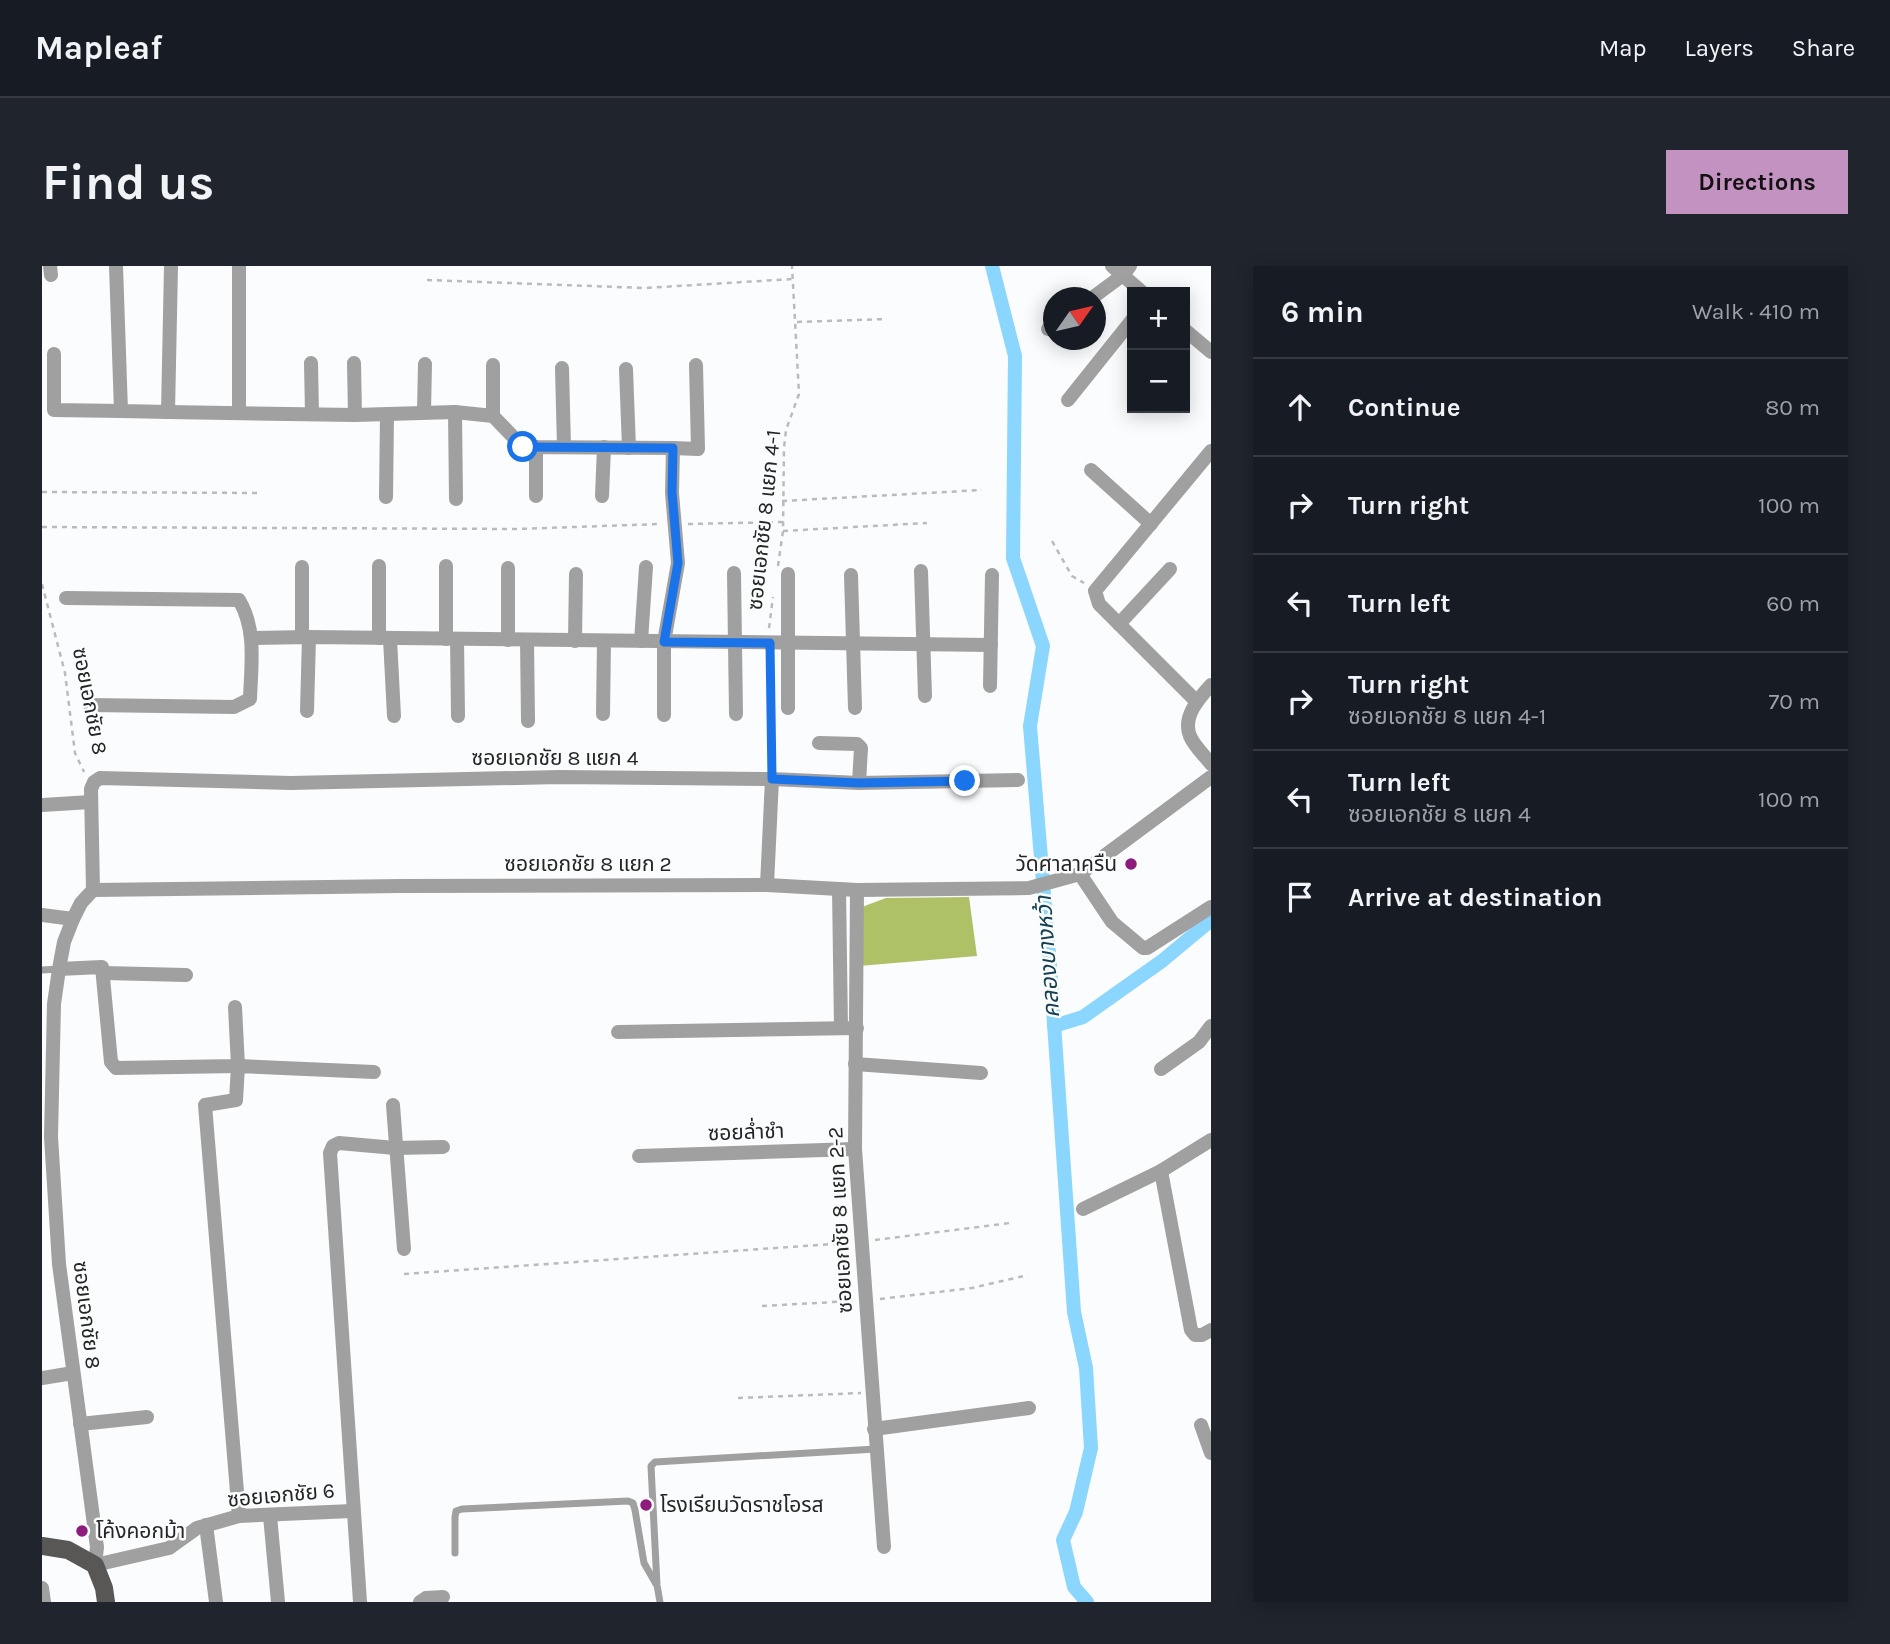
<!DOCTYPE html>
<meta charset="utf-8">
<style>
:root{--surface:#171b24;--page:#20242c;--text:#f1f3f6;--muted:#9ea1a6;--line:#363941;--accent:#c492c0}
body{margin:0;font-family:Karla,"Noto Sans Thai",sans-serif;background:var(--page);color:var(--text)}
.controls{position:absolute;right:21px;top:21px;display:grid;overflow:hidden;border-radius:0px;box-shadow:0 4px 18px #0003}
.controls button{width:63px;height:63px;display:grid;place-items:center;padding:0;border:0;border-bottom:2px solid var(--line);background:var(--surface);color:var(--text);font:35px sans-serif}
.compass{position:absolute;left:1001px;top:21px;width:63px;height:63px;border-radius:50%;background:var(--surface);box-shadow:0 4px 18px #0003;rotate:56deg}
.stop{position:absolute;width:21px;height:21px;margin:-16px;border:5px solid #1a73e8;border-radius:50%;background:#fff}
.stop.end{background:#1a73e8;border-color:#fff;box-shadow:0 2px 7px #0008}
.list{margin:0;padding:0;list-style:none}
h2{display:flex;justify-content:space-between;align-items:center;height:91px;margin:0;padding:0 28px;font-size:30px}
h2 small{font-size:23px;font-weight:400;color:var(--muted)}
.list li{display:grid;grid-template-columns:46px 1fr auto;gap:21px;align-items:center;box-sizing:border-box;height:98px;padding:0 28px;border-top:2px solid var(--line)}
.list b{display:block;font-size:26px;white-space:nowrap}
.list p{margin:0;font-size:23px;white-space:nowrap;color:var(--muted)}
.list em{font-size:23px;font-style:normal;color:var(--muted)}
.icon{flex:none;width:38px;height:38px;fill:none;stroke:currentColor;stroke-width:2;stroke-linecap:round;stroke-linejoin:round}
.map{position:relative;flex:none;width:1169px;height:1336px;overflow:hidden;border-radius:0px}
header{display:flex;align-items:center;gap:42px;box-sizing:border-box;height:98px;padding:0 35px;background:var(--surface);border-bottom:2px solid var(--line)}
header strong{font-size:33px}
nav{display:flex;gap:38px;margin-inline-start:auto;font-size:24px}
.intro{display:flex;align-items:center;justify-content:space-between;box-sizing:border-box;height:168px;padding:0 42px}
h1{margin:0;font-size:49px}
.button{padding:18px 32px;border-radius:0px;background:var(--accent);color:#111;font-size:24px;font-weight:700}
main{display:flex;gap:42px;padding:0 42px}
aside{flex:1;background:var(--surface);border-radius:0px;box-shadow:0 4px 18px #0003}
.map>svg:first-child{display:block}
.forest{fill:#afc167}
.lines{fill:none;stroke-linecap:round;stroke-linejoin:round}
.canal{stroke:#8ad6fe;stroke-width:14}
.path{stroke:#babbbc;stroke-width:2.5;stroke-dasharray:5 5;stroke-linecap:butt}
.service{stroke:#a1a0a0;stroke-width:7}
.minor{stroke:#a1a0a0;stroke-width:14}
.primary{stroke:#585756;stroke-width:18}
.route{stroke:#1a73e8;stroke-width:9}
.poi-dot{fill:#8e1c7d;stroke:#fbfcfd;stroke-width:2.5}
.labels{text-anchor:middle;stroke-width:5;stroke-linejoin:round;paint-order:stroke}
.street-label{font-size:21px;fill:#252525;stroke:#fbfcfd}
.poi-label{font-size:21px;fill:#252525;stroke:#fbfcfd;text-anchor:start}
.water-label{font-size:23px;font-style:italic;fill:#144054;stroke:#fbfcfd}
</style>
<header>
<strong>Mapleaf</strong>
<nav><a>Map</a><a>Layers</a><a>Share</a></nav>
</header>
<div class="intro"><h1>Find us</h1><a class="button">Directions</a></div>
<main>
<div class="map">
<svg width="1169" height="1336" viewBox="0 0 1169 1336">
<rect width="100%" height="100%" fill="#fbfcfd"/>
<polygon class="forest" points="927,631 935,690 817,700 820,641 844,632"/>
<g class="lines">
<g class="canal">
<polyline points="950,0 973,90 971,292 1001,380 988,460 1008,700 1032,1046 1044,1102 1049,1182 1034,1246 1021,1274 1032,1321 1045,1336"/>
<polyline points="1012,760 1041,751 1120,695 1169,654"/>
</g>
<g class="path">
<polyline points="385,14 603,22 751,13"/>
<polyline points="755,56 845,53"/>
<polyline points="0,226 218,227"/>
<polyline points="740,235 940,224"/>
<polyline points="646,258 741,256"/>
<polyline points="0,261 475,263 618,258"/>
<polyline points="741,265 885,257"/>
<polyline points="1010,275 1030,310 1042,317"/>
<polyline points="736,300 741,265 742,182 744,164 757,128 750,0"/>
<polyline points="0,318 23,407 33,487 42,506"/>
<polyline points="727,362 731,331"/>
<polyline points="728,390 730,499"/>
<polyline points="833,974 968,957"/>
<polyline points="362,1008 805,977"/>
<polyline points="838,1033 930,1022 986,1009"/>
<polyline points="720,1040 810,1035"/>
<polyline points="696,1132 819,1127"/>
</g>
<g class="service">
<polyline points="0,704 17,703"/>
<polyline points="413,1287 413,1251 414,1245 420,1243 586,1235 591,1237 593,1244 602,1297 614,1318"/>
<polyline points="618,1336 615,1319 609,1200 613,1196 834,1183"/>
</g>
<g class="minor">
<polyline points="8,0 9,9"/>
<polyline points="74,0 79,145 126,146 129,0"/>
<polyline points="197,0 197,146"/>
<polyline points="1070,0 1100,26"/>
<polyline points="1050,32 1081,9 1088,0"/>
<polyline points="1006,63 1012,59"/>
<polyline points="1143,64 1169,86"/>
<polyline points="12,88 12,144 79,145"/>
<polyline points="269,97 270,148"/>
<polyline points="312,97 313,149"/>
<polyline points="520,102 522,181"/>
<polyline points="584,103 587,182"/>
<polyline points="1026,134 1090,54"/>
<polyline points="126,146 313,149 413,146 451,150 481,181 631,182 630,227 636,297 622,376 622,449"/>
<polyline points="382,146 383,98"/>
<polyline points="413,146 414,233"/>
<polyline points="451,150 451,99"/>
<polyline points="494,181 494,230"/>
<polyline points="631,182 656,183 654,99"/>
<polyline points="1049,204 1109,258"/>
<polyline points="560,230 562,181"/>
<polyline points="344,231 345,148"/>
<polyline points="337,300 337,372"/>
<polyline points="404,300 404,373"/>
<polyline points="260,301 260,371"/>
<polyline points="879,305 883,430"/>
<polyline points="692,307 694,448"/>
<polyline points="809,309 813,442"/>
<path d="M24,332L197,334C215,364 209,400 208,433L192,441L48,439"/>
<polyline points="1077,358 1128,303"/>
<polyline points="210,372 267,371 949,379"/>
<polyline points="348,373 352,450"/>
<polyline points="415,373 416,450"/>
<polyline points="466,374 466,302"/>
<polyline points="485,374 486,455"/>
<polyline points="533,375 534,308"/>
<polyline points="599,375 604,301"/>
<path d="M1169,419C1157,432 1140,451 1148,470C1152,480 1163,490 1169,498"/>
<polyline points="948,420 950,309"/>
<polyline points="1154,435 1057,338 1053,325 1169,185"/>
<polyline points="746,442 746,308"/>
<polyline points="265,445 267,371"/>
<polyline points="561,448 562,375"/>
<polyline points="777,477 815,478 819,482 817,517"/>
<polyline points="0,539 49,536"/>
<polyline points="1038,608 1070,656 1101,682 1105,682 1169,641"/>
<polyline points="725,619 730,513"/>
<polyline points="797,623 799,762"/>
<polyline points="51,624 359,620 725,619 815,624 987,622 1038,608 1169,511"/>
<polyline points="815,624 813,883 842,1281"/>
<polyline points="0,649 31,653"/>
<polyline points="17,703 60,701 69,796 74,802 196,800 193,741"/>
<polyline points="62,707 144,709"/>
<polyline points="576,766 815,762"/>
<polyline points="813,798 939,807"/>
<polyline points="1119,803 1157,776 1169,760"/>
<polyline points="351,839 362,983"/>
<polyline points="597,890 813,883"/>
<polyline points="1119,905 1149,1064 1153,1069 1160,1069 1169,1064"/>
<polyline points="1041,943 1119,905 1169,874"/>
<polyline points="0,1112 31,1107"/>
<polyline points="38,1158 105,1151"/>
<polyline points="1159,1159 1169,1187"/>
<polyline points="832,1163 987,1142"/>
<polyline points="310,1245 197,1250 155,1262 127,1282 53,1299 55,1281 17,998 9,871 12,738 17,703 22,676 31,653 39,637 51,624 49,523 52,516 58,512 249,517 517,511 730,513 817,517 976,514"/>
<polyline points="197,1250 163,839 194,834 196,800 332,806"/>
<polyline points="228,1250 236,1336"/>
<polyline points="164,1259 174,1336"/>
<polyline points="0,1322 2,1336"/>
<polyline points="318,1336 288,887 291,880 297,877 353,882 401,881"/>
<polyline points="378,1336 384,1332 401,1331"/>
</g>
<polyline class="primary" points="0,1280 26,1284 53,1299 62,1322 64,1336"/>
</g>
<g class="lines">
<polyline class="route" points="481,181 631,182 630,226 636,297 622,376 728,377 730,513 817,517 923,515"/>
</g>
<g class="poi-dot">
<circle cx="1089" cy="598" r="7"/>
<circle cx="604" cy="1239" r="7"/>
<circle cx="40" cy="1265" r="7"/>
</g>
<g class="labels">
<g class="street-label">
<text transform="translate(722 254) rotate(-84)" y="7">ซอยเอกชัย 8 แยก 4-1</text>
<text transform="translate(48 435) rotate(79)" y="7">ซอยเอกชัย 8</text>
<text x="513" y="499">ซอยเอกชัย 8 แยก 4</text>
<text x="546" y="605">ซอยเอกชัย 8 แยก 2</text>
<text transform="translate(704 866) rotate(-2)" y="7">ซอยล่ำชำ</text>
<text transform="translate(798 954) rotate(-93)" y="7">ซอยเอกชัย 8 แยก 2-2</text>
<text transform="translate(45 1049) rotate(83)" y="7">ซอยเอกชัย 8</text>
<text transform="translate(239 1229) rotate(-5)" y="7">ซอยเอกชัย 6</text>
</g>
<g class="poi-label">
<text x="1075" y="605" text-anchor="end">วัดศาลาครืน</text>
<text x="618" y="1246">โรงเรียนวัดราชโอรส</text>
<text x="54" y="1272">โค้งคอกม้า</text>
</g>
<g class="water-label">
<text transform="translate(1005 691) rotate(-94)" y="8">คลองบางหว้า</text>
</g>
</g>
</svg>
<div class="controls">
<button>+</button>
<button>−</button>
</div>
<svg class="compass" viewBox="-18 -18 36 36"><path d="M0-13l5 13h-10z" fill="#e53935"/><path d="M0 13l5-13h-10z" fill="#9ea1a6"/></svg>
<div class="stop" style="left:481px;top:181px"></div>
<div class="stop end" style="left:923px;top:515px"></div>
</div>
<aside>
<h2>6 min<small>Walk · 410 m</small></h2>
<ul class="list">
<li><svg class="icon" aria-label="ahead" viewBox="0 0 24 24"><path d="M12 20V5M6 11l6-6 6 6"/></svg><div><b>Continue</b></div><em>80 m</em></li>
<li><svg class="icon" aria-label="right" viewBox="0 0 24 24"><path d="M7 20v-9h11M14 6l5 5-5 5"/></svg><div><b>Turn right</b></div><em>100 m</em></li>
<li><svg class="icon" aria-label="left" viewBox="0 0 24 24"><path d="M17 20v-9H6M10 6l-5 5 5 5"/></svg><div><b>Turn left</b></div><em>60 m</em></li>
<li><svg class="icon" aria-label="right" viewBox="0 0 24 24"><path d="M7 20v-9h11M14 6l5 5-5 5"/></svg><div><b>Turn right</b><p>ซอยเอกชัย 8 แยก 4-1</p></div><em>70 m</em></li>
<li><svg class="icon" aria-label="left" viewBox="0 0 24 24"><path d="M17 20v-9H6M10 6l-5 5 5 5"/></svg><div><b>Turn left</b><p>ซอยเอกชัย 8 แยก 4</p></div><em>100 m</em></li>
<li><svg class="icon" aria-label="arrive" viewBox="0 0 24 24"><path d="M6 21V4h12l-3 4 3 4H6"/></svg><div><b>Arrive at destination</b></div></li>
</ul>
</aside>
</main>
